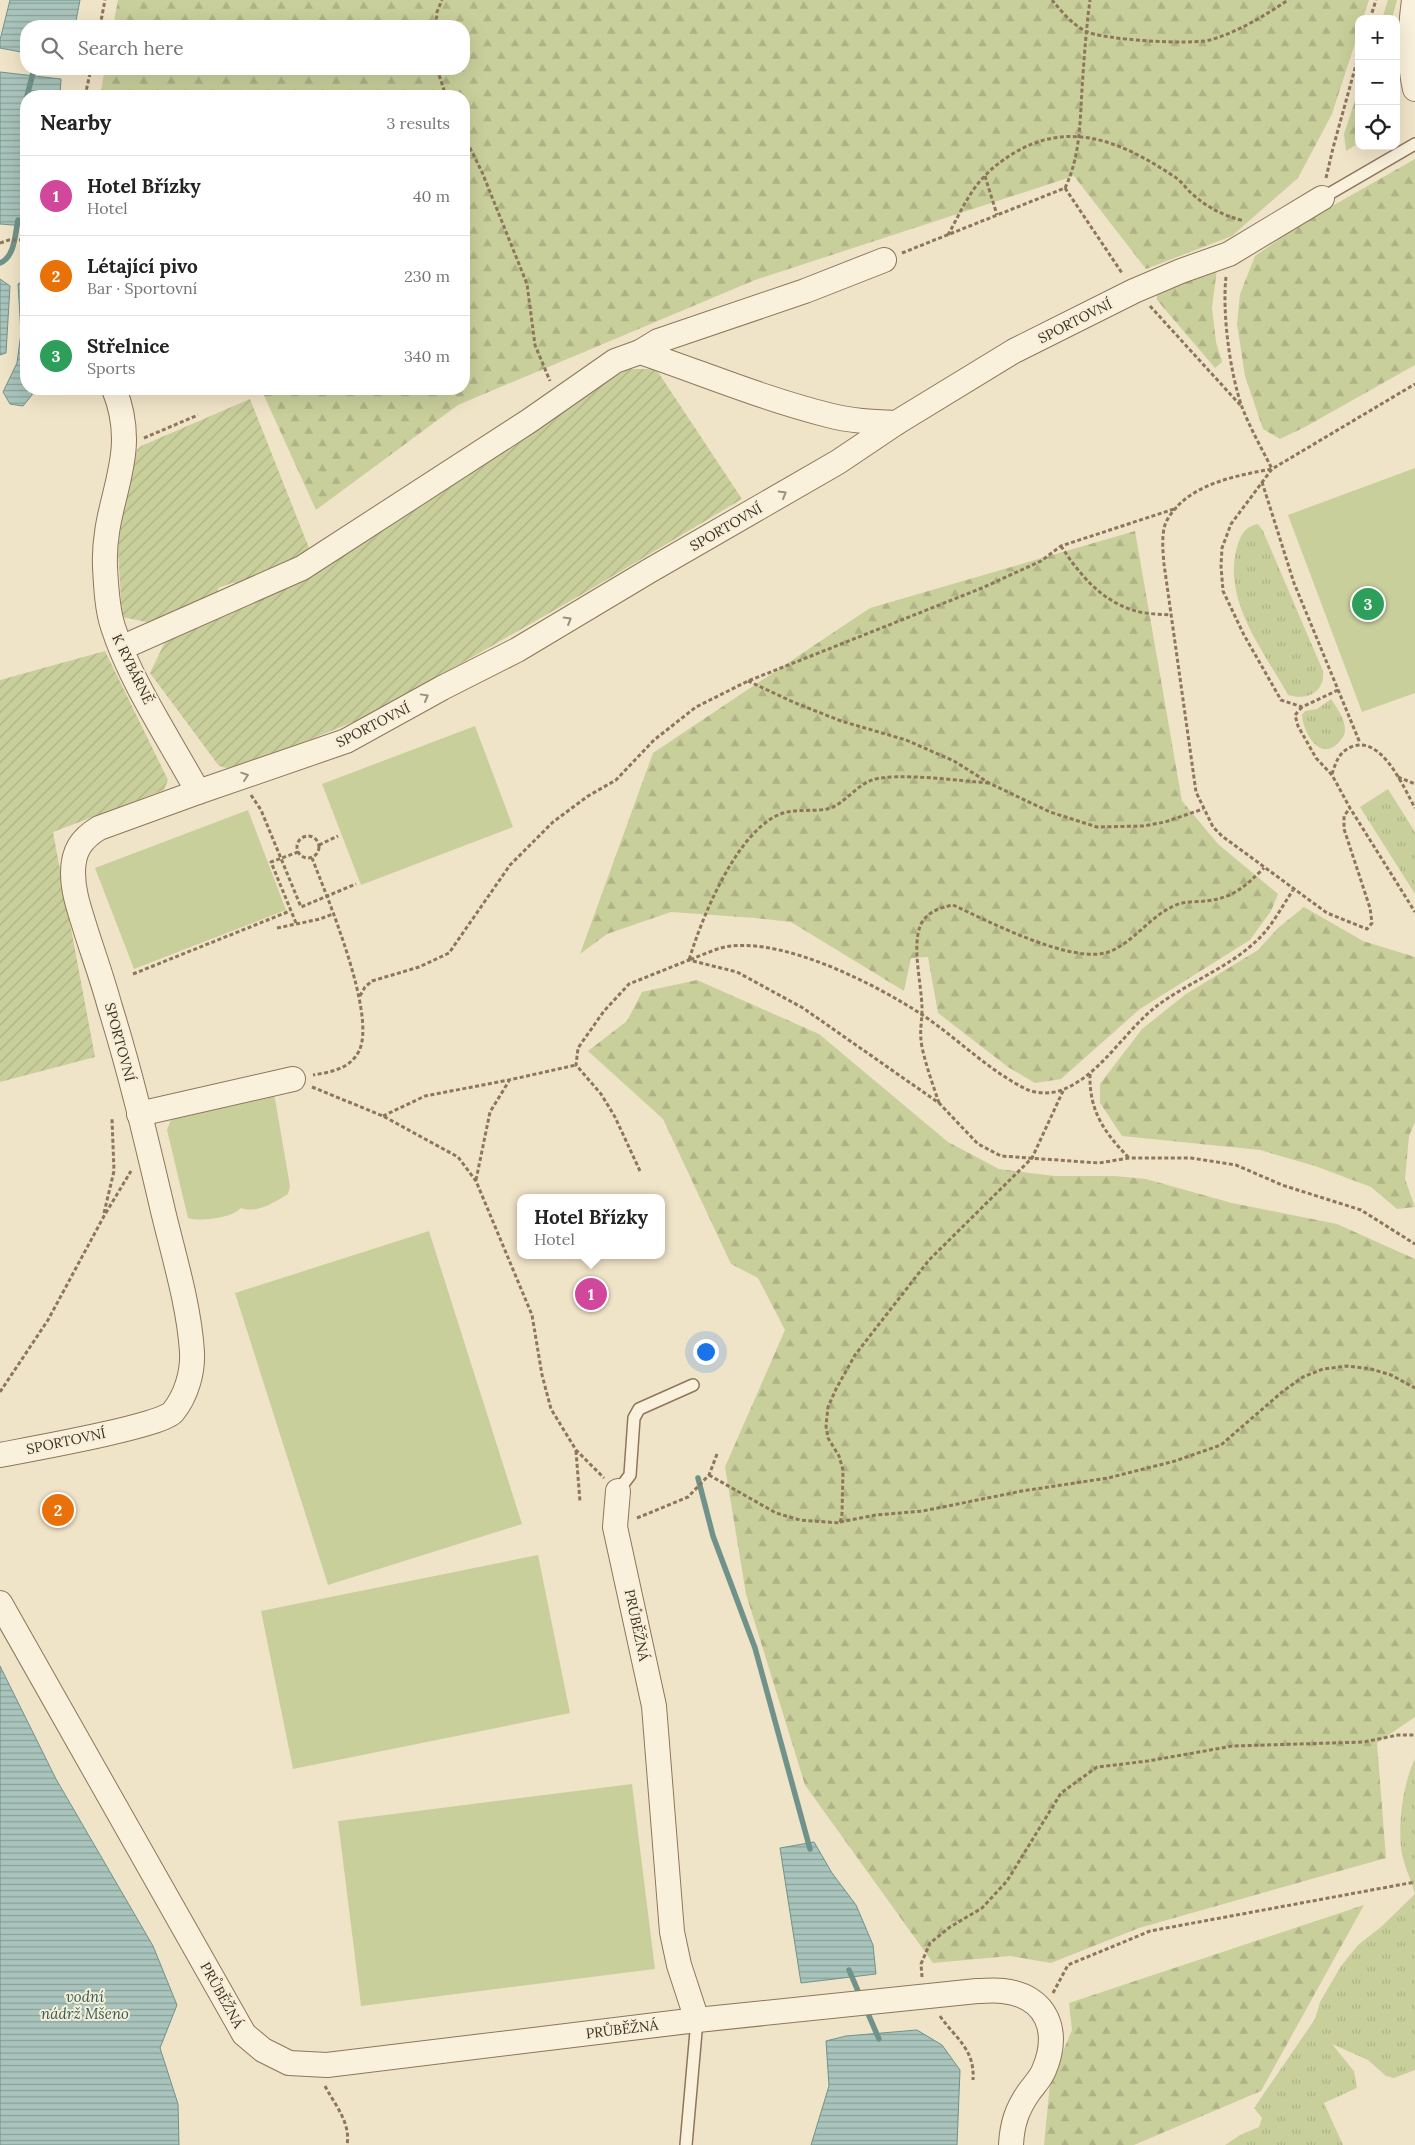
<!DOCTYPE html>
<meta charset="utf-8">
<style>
:root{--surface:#fff;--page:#f2f2f2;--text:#222;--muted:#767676;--line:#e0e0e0;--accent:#b45309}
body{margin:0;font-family:Lora,serif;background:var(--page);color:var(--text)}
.controls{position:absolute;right:15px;top:15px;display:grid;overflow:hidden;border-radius:10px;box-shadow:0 5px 20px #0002}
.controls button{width:45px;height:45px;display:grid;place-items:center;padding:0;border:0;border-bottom:1px solid var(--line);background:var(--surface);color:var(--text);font:25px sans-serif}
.you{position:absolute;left:705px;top:1351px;width:18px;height:18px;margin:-12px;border:4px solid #fff;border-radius:50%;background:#1a73e8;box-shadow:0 0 0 8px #1a73e833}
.badge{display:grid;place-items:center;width:32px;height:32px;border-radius:50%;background:var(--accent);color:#fff;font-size:16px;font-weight:700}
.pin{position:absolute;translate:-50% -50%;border:2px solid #fff;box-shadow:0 1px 5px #0006}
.popup{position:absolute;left:517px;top:1194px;width:148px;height:65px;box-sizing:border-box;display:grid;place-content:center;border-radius:10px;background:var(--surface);filter:drop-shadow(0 1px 4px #0005);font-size:16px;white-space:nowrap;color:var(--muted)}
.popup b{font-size:19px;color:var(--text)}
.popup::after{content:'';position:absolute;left:50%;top:100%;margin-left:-10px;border:10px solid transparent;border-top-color:var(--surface)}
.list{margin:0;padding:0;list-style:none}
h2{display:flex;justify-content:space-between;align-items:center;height:65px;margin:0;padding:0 20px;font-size:21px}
h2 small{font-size:16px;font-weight:400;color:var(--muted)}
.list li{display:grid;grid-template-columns:32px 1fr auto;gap:15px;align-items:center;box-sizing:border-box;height:80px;padding:0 20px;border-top:1px solid var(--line)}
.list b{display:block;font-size:19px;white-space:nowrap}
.list p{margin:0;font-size:16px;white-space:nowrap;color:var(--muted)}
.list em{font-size:16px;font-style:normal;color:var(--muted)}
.icon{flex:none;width:28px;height:28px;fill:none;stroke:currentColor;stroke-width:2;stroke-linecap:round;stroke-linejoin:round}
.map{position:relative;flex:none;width:1415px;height:2145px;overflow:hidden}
.search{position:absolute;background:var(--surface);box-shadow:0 5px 20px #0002;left:20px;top:20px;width:450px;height:55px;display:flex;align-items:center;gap:12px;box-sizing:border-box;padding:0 18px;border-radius:20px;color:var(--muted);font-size:19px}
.panel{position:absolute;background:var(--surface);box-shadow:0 5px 20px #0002;left:20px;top:90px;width:450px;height:305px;border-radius:20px}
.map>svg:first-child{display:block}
.grass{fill:url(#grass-tufts)}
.forest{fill:url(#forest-firs)}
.garden{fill:url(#garden-furrows)}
.pitch{fill:#c9cf9b}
.water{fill:url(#water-rules);stroke:#6f938a}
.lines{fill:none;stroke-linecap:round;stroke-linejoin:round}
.stream{stroke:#6f938a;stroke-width:5.5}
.service-casing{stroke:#8d765c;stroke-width:14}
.minor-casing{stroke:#8d765c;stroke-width:26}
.path{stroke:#8d765c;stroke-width:3;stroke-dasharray:4 2.5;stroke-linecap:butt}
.service{stroke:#faf1dc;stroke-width:11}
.minor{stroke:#faf1dc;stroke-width:24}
.oneway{stroke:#9c907e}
.labels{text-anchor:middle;stroke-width:4;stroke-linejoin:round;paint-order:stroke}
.street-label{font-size:14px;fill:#3d2e20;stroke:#f7eed8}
.water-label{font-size:15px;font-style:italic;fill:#2f5d5a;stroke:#f7eed8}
</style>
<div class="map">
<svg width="1415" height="2145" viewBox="0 0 1415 2145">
<defs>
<pattern id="grass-tufts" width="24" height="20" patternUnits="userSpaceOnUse" patternTransform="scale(1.25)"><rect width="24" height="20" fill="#c9cf9b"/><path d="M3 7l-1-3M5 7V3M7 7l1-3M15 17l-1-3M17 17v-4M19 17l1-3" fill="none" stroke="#aeb285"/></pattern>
<pattern id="forest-firs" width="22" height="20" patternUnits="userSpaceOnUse" patternTransform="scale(1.25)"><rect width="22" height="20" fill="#c9cf9b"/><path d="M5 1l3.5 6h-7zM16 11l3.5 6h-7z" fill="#aeb285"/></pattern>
<pattern id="garden-furrows" width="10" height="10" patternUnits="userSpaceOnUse" patternTransform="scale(1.25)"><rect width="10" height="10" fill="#c9cf9b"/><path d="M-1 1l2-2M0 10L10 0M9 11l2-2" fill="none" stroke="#aeb285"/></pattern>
<pattern id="water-rules" width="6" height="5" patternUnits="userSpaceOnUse" patternTransform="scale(1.25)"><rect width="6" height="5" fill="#a9c4bc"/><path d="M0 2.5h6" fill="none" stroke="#8ba098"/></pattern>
</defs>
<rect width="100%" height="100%" fill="#f0e4c8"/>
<g class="grass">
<path d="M1258,524L1263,531L1323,671C1325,692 1308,701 1288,695C1264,651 1222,601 1237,547C1241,535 1244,527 1258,524Z"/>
<path d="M1331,699C1337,708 1346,720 1345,732C1344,737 1340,741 1336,745C1318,760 1303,731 1302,715L1305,711L1317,709Z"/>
<polygon points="1388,789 1415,832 1415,894 1360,807"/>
<path d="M1415,1759V2070L1394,2078L1386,2076L1368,2060L1332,2044L1354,2071L1357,2088L1324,2103L1343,2145H1225L1240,2135L1259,2127L1262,2118L1254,2108L1315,2019L1320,2002L1341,1966L1358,1945L1381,1927L1415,1894C1411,1881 1405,1867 1402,1854C1397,1828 1403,1782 1415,1759Z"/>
</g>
<g class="forest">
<polygon points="118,0 1369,0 1363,19 1359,19 1359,31 1332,114 1298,178 1232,236 1146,269 1074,176 755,280 458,405 316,510 261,389 464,389 464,96 100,96 105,69 464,69 464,26 113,26"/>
<polygon points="1388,0 1397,0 1392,19 1382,19"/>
<polygon points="1359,89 1359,143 1346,151 1344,134"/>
<polygon points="1415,159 1415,365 1305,427 1280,439 1263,429 1245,376 1237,324 1240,294 1255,256 1304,222"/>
<polygon points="1217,268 1212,308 1216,342 1222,362 1215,368 1157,300 1157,293"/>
<polygon points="1135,531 1182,801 1218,844 1278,894 1271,911 1250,940 1140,1009 1061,1079 1035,1083 1008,1067 938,1013 928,957 911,958 904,991 791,922 755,918 671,912 607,934 580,954 653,753 870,608"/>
<polygon points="1304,907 1363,941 1415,957 1415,1122 1409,1136 1405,1179 1415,1207 1397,1209 1371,1187 1315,1166 1260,1150 1122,1136 1100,1103 1100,1084 1142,1029 1186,994 1258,950 1278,928"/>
<polygon points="697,980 819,1034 948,1142 999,1169 1055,1176 1115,1176 1146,1179 1232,1203 1337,1224 1415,1259 1415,1717 1377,1743 1386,1858 1139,1928 1051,1963 1010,1956 933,1963 805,1785 746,1594 725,1467 785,1330 758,1278 731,1264 663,1119 588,1051 627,1021 642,992"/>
<polygon points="1364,1905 1261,2091 1134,2145 1044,2145 1050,2083 1072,2030 1069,2003"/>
</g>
<g class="garden">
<polygon points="627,369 656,369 742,499 586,592 373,714 235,770 219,766 150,673 166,640 348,552"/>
<polygon points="250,399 311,553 248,583 232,583 218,588 218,596 151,623 122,617 118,550 124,500 137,450 141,446"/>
<polygon points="105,651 168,780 164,790 53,832 95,1057 0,1082 0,680"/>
</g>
<g class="pitch">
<polygon points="1415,468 1415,693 1362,712 1288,515"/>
<polygon points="475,726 513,827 361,885 322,784"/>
<polygon points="248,810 286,910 134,969 95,868"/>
<path d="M274,1093L290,1186L288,1194C275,1202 257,1214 241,1208C232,1218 201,1222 188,1218L167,1130L172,1117Z"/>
<polygon points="429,1231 522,1524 328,1585 235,1293"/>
<polygon points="538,1555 570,1713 293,1769 261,1611"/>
<polygon points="632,1784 655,1969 361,2006 338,1821"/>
</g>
<g class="water">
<polygon points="10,0 80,0 75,26 26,26 26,53 0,48 0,40"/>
<polygon points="0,72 61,79 60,96 26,96 26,226 0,224"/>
<polygon points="0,279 10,286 6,353 0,355"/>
<polygon points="23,281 26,299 26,389 33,389 32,395 23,406 10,404 3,392 17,363 21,333 18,284"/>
<polygon points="0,1666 56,1779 153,1946 177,2005 160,2048 178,2104 179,2145 0,2145"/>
<polygon points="814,1842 832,1873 856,1905 873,1945 876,1974 801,1983 780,1848"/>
<polygon points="917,2030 942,2045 960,2070 957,2145 811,2145 829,2086 826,2041 846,2036"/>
</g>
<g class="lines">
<g class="stream">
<polyline points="27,96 34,69"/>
<path d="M0,263C15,257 15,234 18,220"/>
<polyline points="698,1478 713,1536 755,1648 810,1849"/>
<polyline points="849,1970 861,1998"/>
<polyline points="866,2009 879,2039"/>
</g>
<g class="service-casing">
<g id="service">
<polyline points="1322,198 1415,144"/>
<polyline points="618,1491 630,1475 634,1418 639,1409 693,1385"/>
<polyline points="686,2145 697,2020"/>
</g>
</g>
<g class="minor-casing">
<g id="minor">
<path d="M1414,0C1410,31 1408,58 1415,89"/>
<path d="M640,352C702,373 764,399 828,415C850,421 873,422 896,423"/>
<path d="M114,389C142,458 102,499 105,567C106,586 107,609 113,627C131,683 170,740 198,792"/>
<polyline points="121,648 302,568 529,421 615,361 640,352 658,341 805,291 884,260"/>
<polyline points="139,1114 293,1079"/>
<path d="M0,1455C26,1450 162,1426 173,1412C186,1396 193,1373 192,1352C189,1305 174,1257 163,1211C147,1143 131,1074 110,1007C103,981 94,956 86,931C80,911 73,893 73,873C73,851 81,839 99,828L198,792L346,741L442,688L517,650L649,571L838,462L896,423L1014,351L1134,291L1181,271L1229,254L1322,198"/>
<polyline points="618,1491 615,1527 654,1706 672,1932 679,1965 697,2020"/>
<path d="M0,1603L244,2034L263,2050L289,2063L327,2065L697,2020L977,1991C985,1991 995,1990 1003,1991C1048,1996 1060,2032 1044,2070C1041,2078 1034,2085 1029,2092C1017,2109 1012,2124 1011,2145"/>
</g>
</g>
<g class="path">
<path d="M1052,0C1061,11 1072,24 1085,31C1102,40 1191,45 1210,40C1238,32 1264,16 1288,0"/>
<polyline points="1370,19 1376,0"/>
<polyline points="100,26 105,0"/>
<polyline points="436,26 437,12 442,0"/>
<polyline points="437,69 446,96"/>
<polyline points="85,96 91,69"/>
<polyline points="464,136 482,172 527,284 535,345 550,381"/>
<polyline points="985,176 997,215"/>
<polyline points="1326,178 1333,148 1359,54"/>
<polyline points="1065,188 1122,273"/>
<path d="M948,235C958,217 967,196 981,180C993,166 1008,156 1023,148C1078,121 1128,146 1175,177C1181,181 1186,188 1191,193C1208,208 1222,215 1244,221"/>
<polyline points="0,243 9,240 26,240"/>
<path d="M902,253L1065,188C1080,157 1080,123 1082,89C1084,59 1086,30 1090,0"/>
<path d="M1226,277C1222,313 1230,373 1242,407C1250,428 1262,449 1272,469C1235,476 1186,484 1166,522C1161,534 1163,552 1164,564L1196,792L1213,827L1222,836L1327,913L1367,929L1372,923L1370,908L1344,829V816L1350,808"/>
<polyline points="1150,306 1242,407"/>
<polyline points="144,438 198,415"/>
<polyline points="1262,482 1294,583 1360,743"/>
<path d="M1061,546C1079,574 1102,602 1136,611C1146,614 1159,614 1170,615"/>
<polyline points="748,681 793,702 841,721 906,740 954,761 989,783 1050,812 1097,827 1144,826 1165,822 1203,809"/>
<polyline points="1338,690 1302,707 1281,700 1244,635 1223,591 1221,566 1222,548 1231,524 1272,469 1415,384"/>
<polyline points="1302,707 1295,715 1298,726 1316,758 1332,775 1350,808 1415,912"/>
<path d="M1332,774C1336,762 1339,752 1351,747C1381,734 1403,786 1415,808"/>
<polyline points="1398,777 1415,784"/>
<path d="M989,783C962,781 895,772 872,780C855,786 844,805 827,809C812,812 793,808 778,815C736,834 702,917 689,960C703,955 718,947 732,946C788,940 875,984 921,1014C956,1037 989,1071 1026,1089C1036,1094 1052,1094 1062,1090C1101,1075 1125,1030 1158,1005C1188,983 1225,969 1253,944C1270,930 1281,908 1293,890"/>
<polyline points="251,795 261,810 301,907 356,884"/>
<circle cx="308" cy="847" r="11"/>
<polyline points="319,845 338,836"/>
<path d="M312,858C327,897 377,1015 359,1051C350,1069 331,1072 313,1075"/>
<polyline points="296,923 271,862 298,852"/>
<polyline points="277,928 320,919 333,914"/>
<polyline points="133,974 290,911"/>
<polyline points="360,996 365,987 372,981 419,967 449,953 510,865 553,822 588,796 616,780 654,740 696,707 748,681 982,588 1041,561 1061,546 1177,508"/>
<path d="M1090,1074C1089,1111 1104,1132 1129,1158"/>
<polyline points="312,1087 383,1116 458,1157 476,1181 532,1315 542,1375 551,1409 576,1450 604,1478"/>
<path d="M939,1103C933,1085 926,1066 922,1047C919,1031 922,1024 922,1009C922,985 911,946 921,924C928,911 940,908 953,905C988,921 1076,967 1111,951C1136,940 1151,915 1176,905C1185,901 1197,902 1206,901C1234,898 1245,886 1264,868"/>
<polyline points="383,1116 425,1096 509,1080 576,1065"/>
<polyline points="640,1171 615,1117 601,1094 576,1065 578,1048 604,1011 629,984 689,960 737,972 803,1008 939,1103 978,1144 1001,1156 1099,1163 1129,1158 1191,1158 1236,1165 1282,1185 1361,1210 1415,1244"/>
<polyline points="476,1180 490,1112 509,1081"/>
<polyline points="104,1213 114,1171 112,1119"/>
<polyline points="0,1392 48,1320 104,1216 131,1171"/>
<polyline points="576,1451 580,1502"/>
<polyline points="709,1475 776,1513 800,1520 840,1523 842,1514 843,1470 839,1456 828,1438 826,1426 828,1407 836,1389 855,1355 929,1260 1032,1158 1063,1091"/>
<polyline points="637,1518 688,1497 709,1475 717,1454"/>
<polyline points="840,1522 876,1515 923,1511 1022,1491 1108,1478 1175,1461 1221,1445 1282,1392 1303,1377 1323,1369 1347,1366 1371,1369 1391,1375 1415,1388"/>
<polyline points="922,1977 921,1964 930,1943 950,1927 982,1908 1007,1881 1061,1793 1097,1767 1148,1761 1233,1746 1364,1742 1398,1735 1415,1735"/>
<polyline points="1053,1993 1068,1965 1150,1931 1415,1882"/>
<path d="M940,2016C956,2039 975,2049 973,2080"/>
<path d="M325,2086C335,2105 351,2123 347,2145"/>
</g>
<use href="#service" class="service"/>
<use href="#minor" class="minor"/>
</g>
<defs><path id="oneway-chevron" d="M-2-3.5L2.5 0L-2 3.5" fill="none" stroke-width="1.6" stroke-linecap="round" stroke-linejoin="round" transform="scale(1.25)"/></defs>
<g class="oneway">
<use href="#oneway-chevron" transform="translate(783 494) rotate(-30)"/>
<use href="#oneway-chevron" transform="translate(568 620) rotate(-31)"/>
<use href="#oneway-chevron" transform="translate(425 697) rotate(-29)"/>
<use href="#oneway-chevron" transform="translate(245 776) rotate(-19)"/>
</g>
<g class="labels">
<g class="street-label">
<text transform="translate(1075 321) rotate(-27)" y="5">SPORTOVNÍ</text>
<text transform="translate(726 527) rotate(-30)" y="5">SPORTOVNÍ</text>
<text transform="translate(133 669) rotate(64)" y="5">K RYBÁRNĚ</text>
<text transform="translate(373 725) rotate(-27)" y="5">SPORTOVNÍ</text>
<text transform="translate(120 1042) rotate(75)" y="5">SPORTOVNÍ</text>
<text transform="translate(66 1441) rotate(-12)" y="5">SPORTOVNÍ</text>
<text transform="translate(637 1625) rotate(78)" y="5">PRŮBĚŽNÁ</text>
<text transform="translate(222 1995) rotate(61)" y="5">PRŮBĚŽNÁ</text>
<text transform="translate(622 2029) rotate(-7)" y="5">PRŮBĚŽNÁ</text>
</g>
<g class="water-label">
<text x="85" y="2002">vodní<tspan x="85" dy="17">nádrž Mšeno</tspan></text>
</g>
</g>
</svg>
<div class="controls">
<button>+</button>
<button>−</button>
<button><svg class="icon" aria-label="locate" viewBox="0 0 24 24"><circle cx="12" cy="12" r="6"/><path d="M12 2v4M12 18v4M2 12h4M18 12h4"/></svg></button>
</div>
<div class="you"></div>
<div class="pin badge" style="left:591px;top:1294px;background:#d1479c">1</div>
<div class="popup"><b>Hotel Břízky</b>Hotel</div>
<div class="pin badge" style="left:58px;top:1510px;background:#e8710a">2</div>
<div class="pin badge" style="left:1368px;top:604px;background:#2e9e5b">3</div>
<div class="search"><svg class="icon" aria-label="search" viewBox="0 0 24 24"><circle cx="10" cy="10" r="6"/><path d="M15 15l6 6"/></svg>Search here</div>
<section class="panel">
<h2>Nearby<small>3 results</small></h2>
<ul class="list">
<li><span class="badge" style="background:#d1479c">1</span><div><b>Hotel Břízky</b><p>Hotel</p></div><em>40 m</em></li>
<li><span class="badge" style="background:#e8710a">2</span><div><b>Létající pivo</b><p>Bar · Sportovní</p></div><em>230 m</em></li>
<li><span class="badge" style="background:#2e9e5b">3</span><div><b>Střelnice</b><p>Sports</p></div><em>340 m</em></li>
</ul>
</section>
</div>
